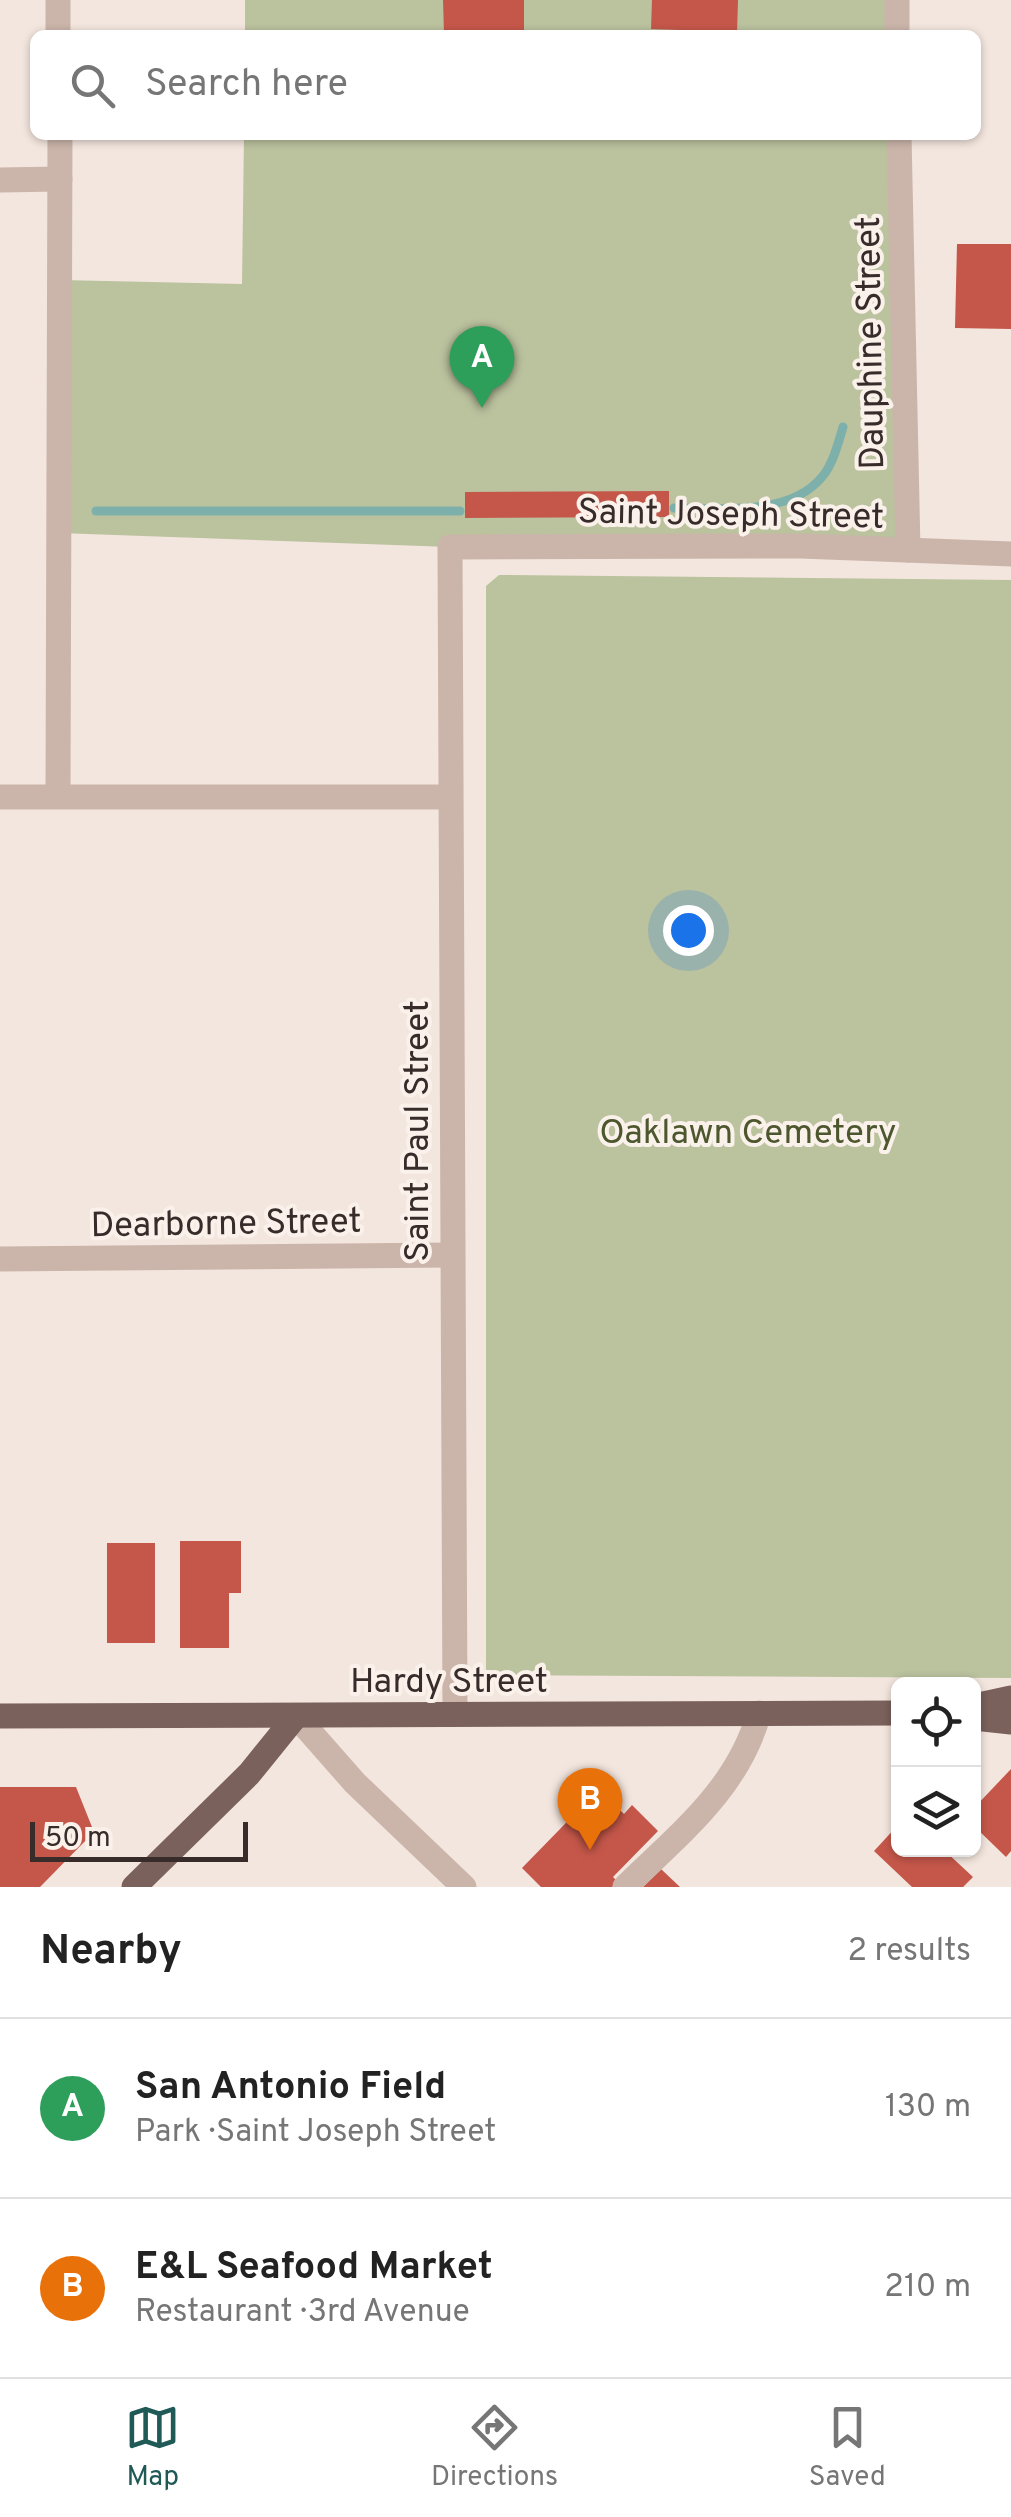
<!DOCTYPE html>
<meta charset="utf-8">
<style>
:root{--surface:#fff;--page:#f6f6f6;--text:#222;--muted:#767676;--line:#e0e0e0;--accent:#1f5a56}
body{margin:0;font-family:Overpass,sans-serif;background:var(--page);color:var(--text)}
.controls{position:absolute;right:30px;bottom:30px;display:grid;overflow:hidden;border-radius:15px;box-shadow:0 2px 8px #0004}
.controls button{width:90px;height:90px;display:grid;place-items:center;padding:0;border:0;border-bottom:2px solid var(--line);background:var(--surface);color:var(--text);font:50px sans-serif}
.scale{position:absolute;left:30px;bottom:25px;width:218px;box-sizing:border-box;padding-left:10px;border:5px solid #382c2a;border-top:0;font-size:28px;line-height:35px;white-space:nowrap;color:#382c2a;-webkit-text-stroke:8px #faf1eb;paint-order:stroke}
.you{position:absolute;left:688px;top:930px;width:35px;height:35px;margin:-25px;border:8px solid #fff;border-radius:50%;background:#1a73e8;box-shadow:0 0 0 15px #1a73e833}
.badge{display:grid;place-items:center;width:65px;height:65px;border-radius:50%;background:var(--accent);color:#fff;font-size:32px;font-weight:700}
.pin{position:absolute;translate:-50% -82px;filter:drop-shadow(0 2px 5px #0008)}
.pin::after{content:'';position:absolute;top:52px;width:35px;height:30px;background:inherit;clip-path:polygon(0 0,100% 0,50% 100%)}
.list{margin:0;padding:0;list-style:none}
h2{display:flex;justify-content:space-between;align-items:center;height:130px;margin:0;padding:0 40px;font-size:42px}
h2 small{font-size:32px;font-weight:400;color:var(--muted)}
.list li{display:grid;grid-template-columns:65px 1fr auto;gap:30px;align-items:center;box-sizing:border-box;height:180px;padding:0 40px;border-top:2px solid var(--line)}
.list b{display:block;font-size:38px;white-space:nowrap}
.list p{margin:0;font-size:32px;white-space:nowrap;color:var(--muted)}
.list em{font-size:32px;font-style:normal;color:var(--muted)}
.icon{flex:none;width:55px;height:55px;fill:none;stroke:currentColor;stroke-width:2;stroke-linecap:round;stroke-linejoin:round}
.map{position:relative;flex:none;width:1011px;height:1887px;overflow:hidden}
.search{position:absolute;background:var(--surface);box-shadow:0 2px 8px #0004;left:30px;right:30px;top:30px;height:110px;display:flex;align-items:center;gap:25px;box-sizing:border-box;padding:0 35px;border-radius:15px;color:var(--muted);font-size:38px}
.sheet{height:490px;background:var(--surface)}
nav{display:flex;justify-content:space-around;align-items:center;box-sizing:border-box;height:140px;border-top:2px solid var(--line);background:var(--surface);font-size:28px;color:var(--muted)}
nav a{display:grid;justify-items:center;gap:5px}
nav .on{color:var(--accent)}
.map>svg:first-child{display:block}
.green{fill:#bbc29e}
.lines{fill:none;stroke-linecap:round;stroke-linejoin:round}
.stream{stroke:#7db0ab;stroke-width:9}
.building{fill:#c5574a}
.minor{stroke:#cbb5aa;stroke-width:25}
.major{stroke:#7a615b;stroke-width:25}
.labels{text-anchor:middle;stroke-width:8;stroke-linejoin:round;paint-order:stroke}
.street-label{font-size:35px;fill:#382c2a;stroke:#faf1eb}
.park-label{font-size:35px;fill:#4d572d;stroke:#faf1eb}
</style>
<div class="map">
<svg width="1011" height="1887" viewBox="0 0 1011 1887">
<rect width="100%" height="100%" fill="#f3e6de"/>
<g class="green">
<rect x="245" y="0" width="652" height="35"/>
<polygon points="244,135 899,135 908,550 450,547 59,533 60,280 242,284"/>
<polygon points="499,575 1011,580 1011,1678 486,1675 486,586"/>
</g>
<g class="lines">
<g class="stream">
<path d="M674,508C719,508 789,517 822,477C833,464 838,444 843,427"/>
<polyline points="96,511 460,511"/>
</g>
</g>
<g class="building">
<polygon points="443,0 524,0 524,31 444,34"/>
<polygon points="652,0 738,0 737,32 651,29"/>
<polygon points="957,244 1011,244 1011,329 955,328"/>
<polygon points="669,491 669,517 465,518 465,492"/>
<polygon points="180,1541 241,1541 241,1593 229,1593 229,1648 180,1648"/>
<rect x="107" y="1543" width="48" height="100"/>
<polygon points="1011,1769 1011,1851 1006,1857 974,1826 974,1808"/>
<polygon points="0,1787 76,1787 94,1832 40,1887 0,1887"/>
<polygon points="599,1789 624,1814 632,1805 658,1831 613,1877 618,1882 612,1887 541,1887 522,1868"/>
<polygon points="898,1825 898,1850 944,1850 973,1877 963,1887 912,1887 874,1851"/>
<polygon points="661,1869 680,1887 643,1887"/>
</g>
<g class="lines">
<g class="minor">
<polyline points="58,0 58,35"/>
<polyline points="897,0 897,35"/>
<polyline points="899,135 908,550"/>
<polyline points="0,180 60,179"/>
<polyline points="58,795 60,135"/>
<polyline points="0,797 449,797"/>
<polyline points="0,1259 452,1255"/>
<polyline points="455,1714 450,547 801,546 1011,554"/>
<polyline points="296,1716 355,1783 464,1887"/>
<path d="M625,1887C679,1834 738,1789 759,1713"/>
</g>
<g class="major">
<polyline points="974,1706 1011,1698"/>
<polyline points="0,1716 898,1713"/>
<polyline points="974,1718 1011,1722"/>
<polyline points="134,1887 249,1774 296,1716"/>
</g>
</g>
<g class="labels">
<g class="street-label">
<text transform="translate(869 343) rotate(-91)" y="12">Dauphine Street</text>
<text transform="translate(731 513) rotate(1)" y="12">Saint Joseph Street</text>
<text transform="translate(416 1131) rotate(-90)" y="12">Saint Paul Street</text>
<text transform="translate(226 1222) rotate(-1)" y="12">Dearborne Street</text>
<text x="449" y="1692">Hardy Street</text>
</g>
<g class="park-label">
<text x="748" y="1143">Oaklawn Cemetery</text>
</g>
</g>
</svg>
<div class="controls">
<button><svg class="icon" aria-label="locate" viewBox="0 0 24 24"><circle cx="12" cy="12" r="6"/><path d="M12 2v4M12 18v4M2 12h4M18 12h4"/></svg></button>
<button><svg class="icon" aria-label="layers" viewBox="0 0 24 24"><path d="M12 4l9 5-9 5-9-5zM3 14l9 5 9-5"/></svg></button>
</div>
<div class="scale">50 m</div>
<div class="you"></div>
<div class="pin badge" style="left:482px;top:408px;background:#2e9e5b">A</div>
<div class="pin badge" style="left:590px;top:1850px;background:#e8710a">B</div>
<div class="search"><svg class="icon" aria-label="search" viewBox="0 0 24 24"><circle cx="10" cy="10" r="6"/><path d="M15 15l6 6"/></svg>Search here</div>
</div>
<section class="sheet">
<h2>Nearby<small>2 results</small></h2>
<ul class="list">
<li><span class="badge" style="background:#2e9e5b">A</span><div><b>San Antonio Field</b><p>Park · Saint Joseph Street</p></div><em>130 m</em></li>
<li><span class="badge" style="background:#e8710a">B</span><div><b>E&amp;L Seafood Market</b><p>Restaurant · 3rd Avenue</p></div><em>210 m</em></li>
</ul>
</section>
<nav>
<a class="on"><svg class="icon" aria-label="map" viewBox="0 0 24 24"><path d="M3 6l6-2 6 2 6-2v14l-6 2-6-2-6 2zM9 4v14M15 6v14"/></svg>Map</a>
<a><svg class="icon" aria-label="directions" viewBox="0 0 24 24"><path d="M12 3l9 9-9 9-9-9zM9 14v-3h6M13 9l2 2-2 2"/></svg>Directions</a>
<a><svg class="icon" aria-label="saved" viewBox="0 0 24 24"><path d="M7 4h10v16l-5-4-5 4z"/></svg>Saved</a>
</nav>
